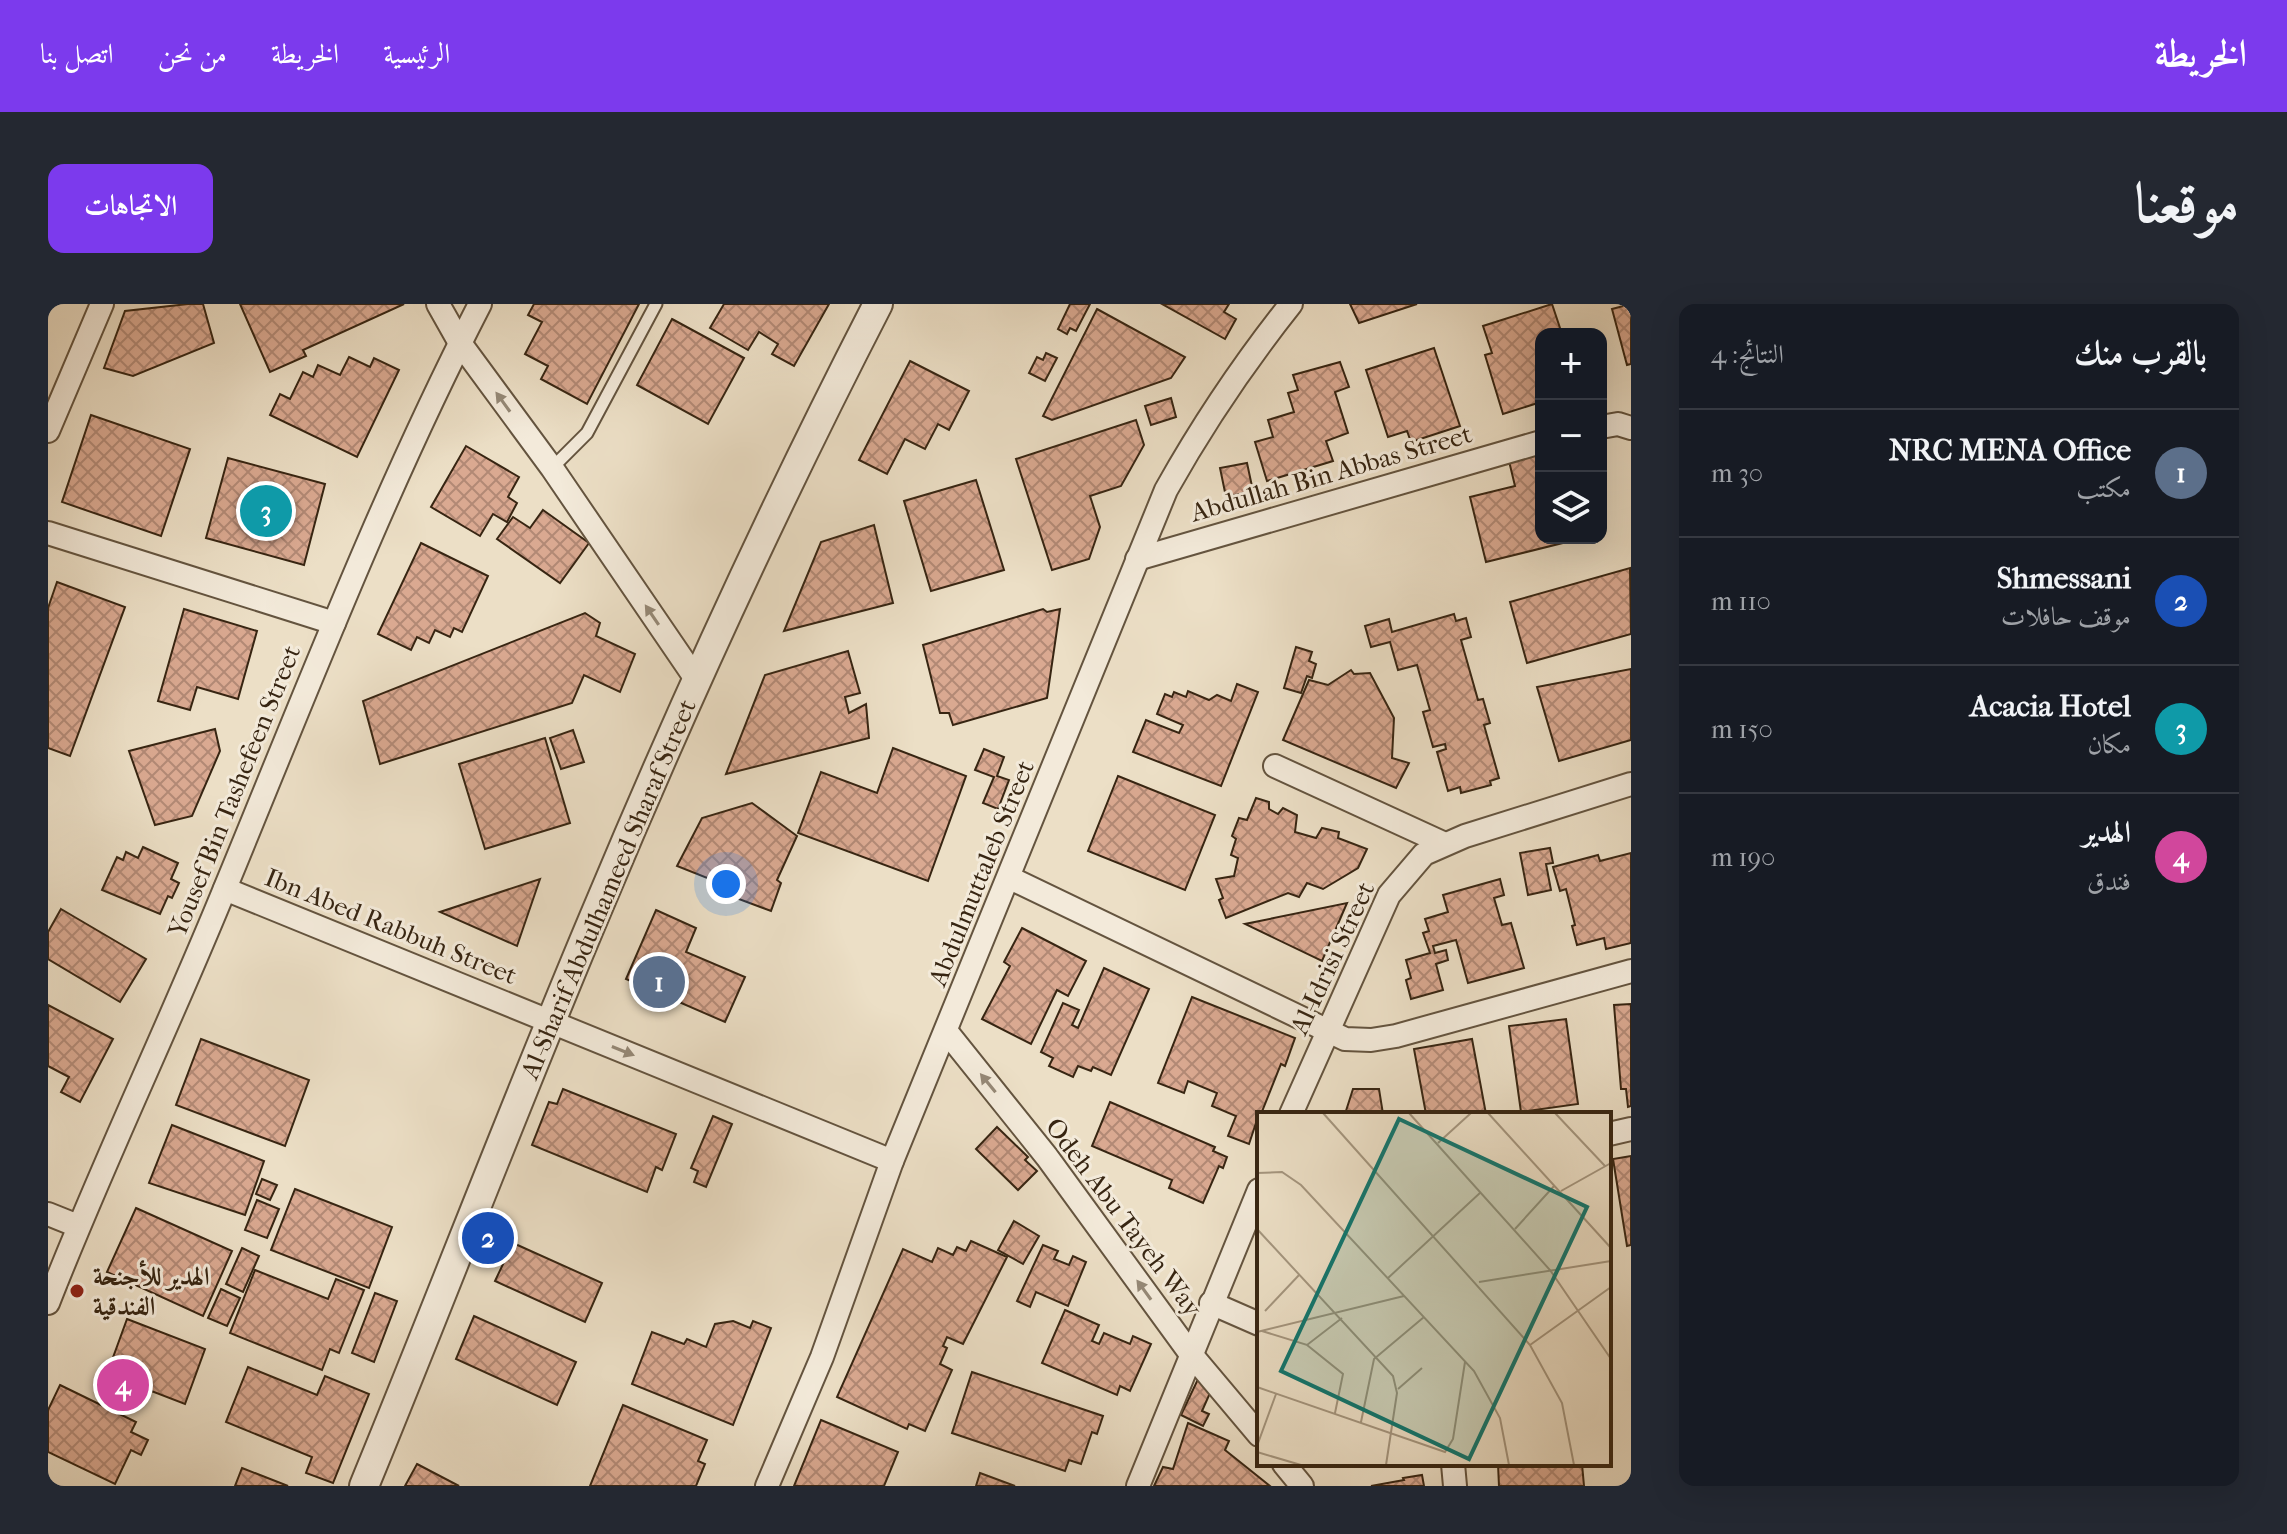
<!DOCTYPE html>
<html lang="ar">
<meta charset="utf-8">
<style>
:root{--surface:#171b24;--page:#242831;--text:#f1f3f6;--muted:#9ea1a6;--line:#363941;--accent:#7c3aed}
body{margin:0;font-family:"IM FELL French Canon",Amiri,serif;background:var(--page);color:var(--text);direction:rtl}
.controls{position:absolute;right:24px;top:24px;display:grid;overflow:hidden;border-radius:16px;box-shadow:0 8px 32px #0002}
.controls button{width:72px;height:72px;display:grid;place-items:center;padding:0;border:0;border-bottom:2px solid var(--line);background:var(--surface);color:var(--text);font:40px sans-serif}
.you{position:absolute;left:678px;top:580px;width:28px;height:28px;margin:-20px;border:6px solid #fff;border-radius:50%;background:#1a73e8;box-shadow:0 0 0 12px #1a73e833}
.badge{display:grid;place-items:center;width:52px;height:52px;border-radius:50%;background:var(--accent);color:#fff;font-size:26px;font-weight:700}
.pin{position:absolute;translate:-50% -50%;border:4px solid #fff;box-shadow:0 2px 8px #0006}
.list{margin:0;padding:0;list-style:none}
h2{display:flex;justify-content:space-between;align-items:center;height:104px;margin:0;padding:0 32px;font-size:34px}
h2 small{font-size:26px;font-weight:400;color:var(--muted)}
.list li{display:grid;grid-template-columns:52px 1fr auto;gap:24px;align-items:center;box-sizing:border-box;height:128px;padding:0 32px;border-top:2px solid var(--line)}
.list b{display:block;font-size:30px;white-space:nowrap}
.list p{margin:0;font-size:26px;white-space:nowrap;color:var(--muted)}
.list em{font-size:26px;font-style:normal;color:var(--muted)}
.icon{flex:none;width:44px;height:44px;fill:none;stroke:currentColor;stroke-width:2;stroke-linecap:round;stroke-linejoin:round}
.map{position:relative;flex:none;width:1583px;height:1182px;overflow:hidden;direction:ltr;border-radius:16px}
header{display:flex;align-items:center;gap:48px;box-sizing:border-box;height:112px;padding:0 40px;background:var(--accent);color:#fff}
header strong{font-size:38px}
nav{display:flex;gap:44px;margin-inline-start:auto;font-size:28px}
.intro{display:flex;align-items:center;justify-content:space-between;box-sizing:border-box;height:192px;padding:0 48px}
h1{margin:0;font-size:56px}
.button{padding:20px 36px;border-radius:16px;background:var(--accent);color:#fff;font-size:28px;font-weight:700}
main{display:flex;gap:48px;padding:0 48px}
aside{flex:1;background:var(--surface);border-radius:16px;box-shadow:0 8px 32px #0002}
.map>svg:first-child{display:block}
.building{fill:url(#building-cross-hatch);stroke:#372512;stroke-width:2}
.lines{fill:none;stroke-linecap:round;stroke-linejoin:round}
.service-casing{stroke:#64543f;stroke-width:15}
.minor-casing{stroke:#64543f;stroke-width:26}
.tertiary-casing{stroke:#64543f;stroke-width:32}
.service{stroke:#f3eada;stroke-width:11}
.minor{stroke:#f3eada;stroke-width:22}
.tertiary{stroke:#f3eada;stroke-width:28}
.oneway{fill:#958876}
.poi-dot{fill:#8f2418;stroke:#f3eada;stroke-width:3}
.labels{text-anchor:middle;stroke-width:6;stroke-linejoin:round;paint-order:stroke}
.street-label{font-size:26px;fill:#372512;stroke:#f3eada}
.poi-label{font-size:26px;font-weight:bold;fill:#372512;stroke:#f3eada;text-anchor:start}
.inset-road{fill:none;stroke:#a4957e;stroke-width:2}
.view{fill:#0f766e;fill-opacity:0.15;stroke:#0f766e;stroke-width:4}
.inset-edge{fill:none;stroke:#372512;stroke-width:4}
</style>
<header>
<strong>الخريطة</strong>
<nav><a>الرئيسية</a><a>الخريطة</a><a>من نحن</a><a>اتصل بنا</a></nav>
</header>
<div class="intro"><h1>موقعنا</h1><a class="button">الاتجاهات</a></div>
<main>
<aside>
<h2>بالقرب منك<small>النتائج: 4</small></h2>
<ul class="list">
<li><span class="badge" style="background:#5c6f8a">1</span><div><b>NRC MENA Office</b><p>مكتب</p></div><em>30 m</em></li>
<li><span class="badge" style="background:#1a4fb4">2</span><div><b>Shmessani</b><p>موقف حافلات</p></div><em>110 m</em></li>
<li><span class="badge" style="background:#0f9aa8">3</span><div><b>Acacia Hotel</b><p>مكان</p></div><em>150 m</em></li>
<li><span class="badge" style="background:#d1479c">4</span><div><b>الهدير</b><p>فندق</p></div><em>190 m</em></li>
</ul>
</aside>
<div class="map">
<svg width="1583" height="1182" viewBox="0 0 1583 1182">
<defs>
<pattern id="building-cross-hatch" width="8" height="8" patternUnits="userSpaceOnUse" patternTransform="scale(2)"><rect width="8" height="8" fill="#daa991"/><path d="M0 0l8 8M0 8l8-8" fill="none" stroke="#b28975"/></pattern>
</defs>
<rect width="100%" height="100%" fill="#ecdfc6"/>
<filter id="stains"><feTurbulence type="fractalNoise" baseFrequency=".0025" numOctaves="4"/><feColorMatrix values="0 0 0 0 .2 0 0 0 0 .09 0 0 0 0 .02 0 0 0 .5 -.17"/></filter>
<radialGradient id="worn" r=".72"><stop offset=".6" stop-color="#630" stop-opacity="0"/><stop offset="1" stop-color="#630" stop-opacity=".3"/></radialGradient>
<g class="building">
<polygon points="140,0 155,0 166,39 85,72 56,64 77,7"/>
<polygon points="192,0 356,0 255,46 258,52 222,68"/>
<polygon points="486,0 591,0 539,100 493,75 500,62 477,50 494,18 480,11"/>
<polygon points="676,0 781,0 746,62 724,50 730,40 711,28 700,46 662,24"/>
<polygon points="1022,0 1042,0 1028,27 1022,24 1019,30 1010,25"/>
<polygon points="1114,0 1181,0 1176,8 1188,15 1177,35"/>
<polygon points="1302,0 1369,0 1311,19"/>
<polygon points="1504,0 1514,30 1493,30 1493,98 1455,110 1437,51 1444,49 1435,22"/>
<polygon points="1583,0 1583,60 1579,61 1564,5"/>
<polygon points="1049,5 1137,53 1123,74 1004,116 995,112"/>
<polygon points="624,15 696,54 660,120 589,81"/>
<polygon points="1386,44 1412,122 1363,138 1359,127 1340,133 1318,66"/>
<polygon points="998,49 1009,54 997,77 981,69 989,53 995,56"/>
<polygon points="301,53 322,63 326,54 351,66 309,153 222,111 232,90 242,95 255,68 265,73 270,61 292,71"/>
<polygon points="862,57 921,87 901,126 890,120 877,145 857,135 839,170 811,156"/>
<polygon points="1292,58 1301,83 1287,88 1300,129 1278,137 1285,157 1219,177 1207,138 1225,133 1220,116 1246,108 1240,89 1250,86 1245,71"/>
<polygon points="1123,94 1128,113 1103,121 1097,102"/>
<polygon points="43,111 142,145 113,232 14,198"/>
<polygon points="1088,116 1096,141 1073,182 1042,192 1052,223 1041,255 1004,266 968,155"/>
<polygon points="418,142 471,173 460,193 469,199 459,218 445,210 432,232 383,203"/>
<polygon points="1493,149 1493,234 1535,234 1438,258 1422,193 1467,182 1461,157"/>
<polygon points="180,154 277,180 256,261 158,234"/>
<polygon points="1199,159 1205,187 1178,193 1172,164"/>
<polygon points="928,176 956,266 883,287 856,197"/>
<polygon points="495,206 541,239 512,279 449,235 465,213 482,224"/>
<polygon points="826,221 845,299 736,327 773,238"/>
<polygon points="373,239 440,272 414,328 406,324 402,333 387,326 381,339 369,333 363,346 330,330"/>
<polygon points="1582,264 1583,330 1479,359 1462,298"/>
<polygon points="9,278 77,303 22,452 0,444 0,304"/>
<polygon points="136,305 209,327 190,395 149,383 142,406 110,397"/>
<polygon points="995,305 999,308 1012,305 999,394 905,421 901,409 892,409 875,341"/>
<polygon points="537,309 552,319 548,332 587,350 572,388 536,371 524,399 332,460 315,397"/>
<polygon points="1406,310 1408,317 1418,314 1423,333 1413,336 1430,396 1435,395 1442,419 1436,421 1451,474 1442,477 1443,481 1413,489 1412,483 1400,487 1389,448 1398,445 1397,440 1385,443 1375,408 1382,406 1369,361 1350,366 1342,338 1323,343 1317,322 1341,315 1344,328"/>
<polygon points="1248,343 1264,348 1261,357 1268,360 1264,374 1259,372 1253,389 1236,384"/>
<polygon points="800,347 812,389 797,393 801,409 818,400 821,434 678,470 717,371"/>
<polygon points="1583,365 1583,436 1511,457 1489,383"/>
<polygon points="1303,366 1306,370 1322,369 1346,414 1344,454 1361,459 1348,484 1235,436 1261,376 1280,381"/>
<polygon points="1189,380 1210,388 1173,482 1085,448 1098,416 1131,429 1135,421 1109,410 1117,390 1124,393 1126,388 1138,393 1140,387 1161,396 1169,391 1183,397"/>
<polygon points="167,425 172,447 144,512 107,521 81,447"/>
<polygon points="525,426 536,458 513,465 502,434"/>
<polygon points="497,434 522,519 437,545 411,460"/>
<polygon points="845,444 918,472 880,577 750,529 773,468 829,489"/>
<polygon points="936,445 956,453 949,472 961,476 950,505 935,499 946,473 927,466"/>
<polygon points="1070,472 1167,511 1137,586 1040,547"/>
<polygon points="1208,494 1221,498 1221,505 1230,510 1235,504 1249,511 1247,528 1268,534 1274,524 1291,528 1290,534 1319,545 1310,564 1275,585 1259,579 1251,593 1240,589 1178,614 1171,596 1175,594 1168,575 1186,572 1190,554 1183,551 1188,535 1184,532 1191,514 1199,516"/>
<polygon points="704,499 749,532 729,576 733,579 723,607 664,585 667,577 629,562 654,514"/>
<polygon points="95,543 130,559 123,575 131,579 124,594 120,592 112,610 54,586 69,553 75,556 78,548 90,554"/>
<polygon points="1502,544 1505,559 1498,560 1503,586 1480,591 1472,549"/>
<polygon points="1583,549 1583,639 1558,645 1556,634 1529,641 1524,622 1527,621 1518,585 1512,587 1505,563 1550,551 1552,557"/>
<polygon points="492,575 469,642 392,608"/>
<polygon points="1452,575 1456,591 1446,594 1454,621 1463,619 1476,664 1420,679 1408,636 1385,642 1387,649 1398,646 1400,656 1388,660 1395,686 1363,695 1358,676 1363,674 1358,656 1382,649 1375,629 1381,627 1377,615 1400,608 1395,591"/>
<polygon points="1299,599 1274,657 1197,620"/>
<polygon points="13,605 98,655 72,698 0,655 0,628"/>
<polygon points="608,606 648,624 638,648 697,673 677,718 578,675"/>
<polygon points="974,624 1038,657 1020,692 1009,686 983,740 934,715 962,662 956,658"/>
<polygon points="1056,664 1101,685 1063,771 1045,763 1043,767 1030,762 1025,773 1001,762 1005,754 993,748 1015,699 1031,706 1024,721 1030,724"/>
<polygon points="1144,693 1247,734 1237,762 1233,760 1213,810 1211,810 1201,840 1180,832 1188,812 1164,802 1169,789 1140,777 1136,789 1110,779"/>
<polygon points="1583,700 1583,802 1580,803 1578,785 1573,785 1566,701"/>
<polygon points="0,701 65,735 32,798 13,788 21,773 0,762"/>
<polygon points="1518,715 1530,800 1473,808 1461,722"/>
<polygon points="153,735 261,776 237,842 128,801"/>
<polygon points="1424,735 1438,810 1378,810 1366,745"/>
<polygon points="515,785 628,830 614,866 608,863 599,888 484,841 501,798 509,800"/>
<polygon points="1305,785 1331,785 1335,810 1297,810"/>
<polygon points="1062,798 1167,843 1165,847 1179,853 1175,864 1171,862 1155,899 1121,884 1124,876 1044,842"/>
<polygon points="665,812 684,820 658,883 646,878 650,867 643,864"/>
<polygon points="124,821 216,857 197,911 101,879"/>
<polygon points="949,823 980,853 977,856 989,867 970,886 928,845"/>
<polygon points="1583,852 1583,941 1579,942 1565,855"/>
<polygon points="214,875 229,881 222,896 208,890"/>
<polygon points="247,885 344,923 321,984 223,946"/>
<polygon points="209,896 231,905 219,934 197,926"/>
<polygon points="88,904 184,947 155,1012 59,968"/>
<polygon points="966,917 991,932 975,960 950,946"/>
<polygon points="923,937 959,953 915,1040 899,1033 895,1042 899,1044 892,1060 904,1066 877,1127 861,1120 859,1125 789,1093 855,945 884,958 890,944 905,951 909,943 918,947"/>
<polygon points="465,939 554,979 537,1018 447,977"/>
<polygon points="995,941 1010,947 1006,955 1021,961 1025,952 1038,958 1020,1002 988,988 982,1003 969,997"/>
<polygon points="194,944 211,952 195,988 178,980"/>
<polygon points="207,966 280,995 288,975 316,986 291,1049 282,1045 274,1066 182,1029"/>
<polygon points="173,985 192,994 179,1022 160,1014"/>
<polygon points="327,989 349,997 326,1058 304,1049"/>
<polygon points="1017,1006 1051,1021 1044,1037 1051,1040 1056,1029 1082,1040 1085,1032 1103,1040 1082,1087 1072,1082 1069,1091 994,1059"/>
<polygon points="426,1012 528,1058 509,1101 408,1055"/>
<polygon points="79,1015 157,1045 137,1100 59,1070"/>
<polygon points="685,1017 702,1024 705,1017 723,1024 685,1121 584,1080 604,1028 636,1040 639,1035 658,1043 667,1020"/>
<polygon points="200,1063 269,1091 277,1072 321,1090 285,1179 258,1169 264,1153 178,1118"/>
<polygon points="924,1068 1055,1112 1049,1130 1044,1128 1033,1160 1021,1156 1017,1167 904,1129"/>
<polygon points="1151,1073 1166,1080 1154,1107 1161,1110 1155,1122 1133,1111"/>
<polygon points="12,1081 88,1118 83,1128 100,1136 93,1151 83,1146 67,1180 0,1148 0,1106"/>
<polygon points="575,1101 659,1136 650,1157 657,1160 648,1182 542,1182"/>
<polygon points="773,1116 850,1148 836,1182 746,1182"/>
<polygon points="1140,1119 1181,1137 1177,1146 1222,1182 1106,1182 1115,1163 1125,1165"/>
<polygon points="369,1160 411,1182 357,1182"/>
<polygon points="1450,1160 1534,1160 1536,1182 1451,1182"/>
<polygon points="194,1164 240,1182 187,1182"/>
<polygon points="932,1169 967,1182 928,1182"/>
<polygon points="1374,1171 1376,1182 1323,1182 1356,1176 1355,1174"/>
</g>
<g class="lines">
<g class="service-casing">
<polyline id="service" points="504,164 539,129 608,0"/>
</g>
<g class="minor-casing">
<g id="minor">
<polyline points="390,0 412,39 504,164 648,375"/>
<polyline points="1553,123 1570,120 1583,124"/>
<polyline points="0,127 54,0"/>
<polyline points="0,229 286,319"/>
<polyline points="1089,255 1493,138"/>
<polyline points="1227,462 1397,540"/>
<polyline points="962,574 1297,735 1323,736 1348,732 1583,667"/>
<polyline points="177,585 844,857"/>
<polyline points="898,727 999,853 1142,1049 1211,1131"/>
<polyline points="1243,810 1341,591 1376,550 1417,532 1583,480"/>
<polyline points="1561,830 1583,825"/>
<polyline points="0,910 30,922"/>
<path d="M0,999C55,858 121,722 178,582C259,386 335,188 432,0"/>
<polyline points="1163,999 1211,1020"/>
<polyline points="1236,1160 1254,1182"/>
<polyline points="1405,1160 1407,1182"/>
<path d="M719,1182L774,1053L844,857L1118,186C1155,120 1196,59 1243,0"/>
<polyline points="1090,1182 1211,886"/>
</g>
</g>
<g class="tertiary-casing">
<path id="tertiary" d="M316,1182C396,988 470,792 552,599C637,396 729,196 830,0"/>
</g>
<use href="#service" class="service"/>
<use href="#minor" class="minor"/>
<use href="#tertiary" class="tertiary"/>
</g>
<defs><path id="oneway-solid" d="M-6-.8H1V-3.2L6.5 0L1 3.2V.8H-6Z" transform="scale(2)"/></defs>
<g class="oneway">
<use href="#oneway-solid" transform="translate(455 98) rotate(-126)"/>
<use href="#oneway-solid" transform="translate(604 311) rotate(-124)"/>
<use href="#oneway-solid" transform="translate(575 747) rotate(22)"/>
<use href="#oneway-solid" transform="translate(940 779) rotate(-129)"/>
<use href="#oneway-solid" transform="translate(1096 986) rotate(-126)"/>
</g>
<circle class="poi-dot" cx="29" cy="987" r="8"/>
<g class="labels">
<g class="street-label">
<text transform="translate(1283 169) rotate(-16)" y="9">Abdullah Bin Abbas Street</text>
<text transform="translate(186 487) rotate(-68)" y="9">Yousef Bin Tashefeen Street</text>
<text transform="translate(933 569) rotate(-68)" y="9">Abdulmuttaleb Street</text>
<text transform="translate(560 585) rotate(-67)" y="9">Al-Sharif Abdulhameed Sharaf Street</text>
<text transform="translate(343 622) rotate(22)" y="9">Ibn Abed Rabbuh Street</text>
<text transform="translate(1284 654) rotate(-65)" y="9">Al-Idrisi Street</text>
<text transform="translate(1076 913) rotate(53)" y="9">Odeh Abu Tayeh Way</text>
</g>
<g class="poi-label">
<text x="45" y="981">الهدير للأجنحة<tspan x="45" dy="30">الفندقية</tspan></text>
</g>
</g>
<g transform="translate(1209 808)">
<rect width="354" height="354" fill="#ecdfc6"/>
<path class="inset-road" d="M66,1L273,233L305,291L317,353M152,1L293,158L354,247M231,1L354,136M298,1L348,54M181,31L214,1M0,61L25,60L44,73L217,259L243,306L252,353M304,79L354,51M0,117L136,264L140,281L129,353M258,117L298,73M131,166L224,80M222,170L354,149M8,199L43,162M5,219L50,233L85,206M0,220L147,184M50,233L86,262L78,301M273,233L354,175M0,275L188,340L196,327L208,250M141,277L165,256M104,310L117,247L167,205M0,334L19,282M0,340L44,353"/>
<path class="view" d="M142,7L330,95L212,347L24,259Z"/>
<rect width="354" height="354" class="inset-edge"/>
</g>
<rect width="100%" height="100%" filter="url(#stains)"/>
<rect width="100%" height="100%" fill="url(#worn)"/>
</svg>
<div class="controls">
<button>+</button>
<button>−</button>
<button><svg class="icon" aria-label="layers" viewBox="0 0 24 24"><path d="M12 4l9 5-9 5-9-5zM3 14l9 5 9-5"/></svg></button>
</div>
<div class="you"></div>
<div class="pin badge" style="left:611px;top:678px;background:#5c6f8a">1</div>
<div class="pin badge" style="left:440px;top:934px;background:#1a4fb4">2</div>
<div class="pin badge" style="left:218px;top:207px;background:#0f9aa8">3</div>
<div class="pin badge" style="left:75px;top:1081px;background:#d1479c">4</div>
</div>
</main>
